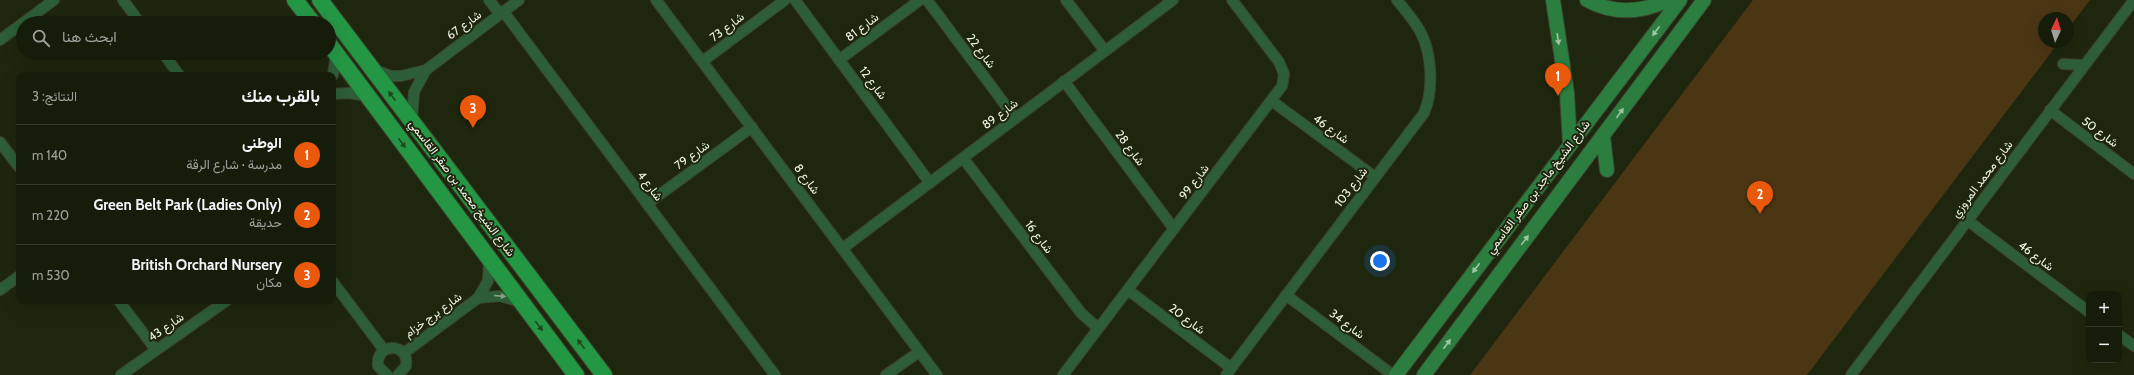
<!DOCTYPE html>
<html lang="ar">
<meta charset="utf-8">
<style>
:root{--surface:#161c0a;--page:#232918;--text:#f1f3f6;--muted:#9ea19c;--line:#353a2b;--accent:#ea580c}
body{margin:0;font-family:Cabin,Vazirmatn,sans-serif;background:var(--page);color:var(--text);direction:rtl}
.controls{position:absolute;right:12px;bottom:12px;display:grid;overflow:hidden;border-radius:8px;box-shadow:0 4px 16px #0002}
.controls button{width:36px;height:36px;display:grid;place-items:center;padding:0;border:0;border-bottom:1px solid var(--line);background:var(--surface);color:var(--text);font:20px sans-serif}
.compass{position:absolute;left:2038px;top:12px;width:36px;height:36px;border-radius:50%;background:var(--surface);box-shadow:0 4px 16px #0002;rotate:4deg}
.you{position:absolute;left:1380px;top:261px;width:14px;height:14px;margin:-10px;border:3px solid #fff;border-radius:50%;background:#1a73e8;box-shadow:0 0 0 6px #1a73e833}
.badge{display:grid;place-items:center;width:26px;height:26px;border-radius:50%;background:var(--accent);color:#fff;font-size:13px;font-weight:700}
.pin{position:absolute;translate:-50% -33px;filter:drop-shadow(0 1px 2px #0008)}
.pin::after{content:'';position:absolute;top:21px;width:14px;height:12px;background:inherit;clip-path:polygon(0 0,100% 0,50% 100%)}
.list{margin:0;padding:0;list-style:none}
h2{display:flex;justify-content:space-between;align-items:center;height:52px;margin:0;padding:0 16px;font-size:17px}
h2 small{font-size:13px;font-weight:400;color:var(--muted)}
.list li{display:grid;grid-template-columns:26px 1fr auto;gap:12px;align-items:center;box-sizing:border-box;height:60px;padding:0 16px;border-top:1px solid var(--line)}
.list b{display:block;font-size:15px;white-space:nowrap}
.list p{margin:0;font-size:13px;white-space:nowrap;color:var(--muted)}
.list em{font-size:13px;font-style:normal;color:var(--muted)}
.icon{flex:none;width:22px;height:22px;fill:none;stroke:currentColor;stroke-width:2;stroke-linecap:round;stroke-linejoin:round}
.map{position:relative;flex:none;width:2134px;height:375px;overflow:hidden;direction:ltr}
.search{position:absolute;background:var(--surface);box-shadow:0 4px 16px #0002;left:16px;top:16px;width:320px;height:44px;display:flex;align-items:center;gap:10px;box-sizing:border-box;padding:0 14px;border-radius:22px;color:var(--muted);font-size:15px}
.panel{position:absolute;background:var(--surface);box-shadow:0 4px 16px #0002;left:16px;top:72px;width:320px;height:232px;border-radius:8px;direction:rtl}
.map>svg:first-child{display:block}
.green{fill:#4b3614}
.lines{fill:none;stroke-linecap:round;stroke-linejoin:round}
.street-casing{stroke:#3b432c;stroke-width:12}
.secondary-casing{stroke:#3b432c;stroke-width:16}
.primary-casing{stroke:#3b432c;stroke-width:18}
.street{stroke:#2d5e37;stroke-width:10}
.secondary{stroke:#2b7e3f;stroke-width:14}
.primary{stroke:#249745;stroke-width:16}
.oneway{fill:#a1c5a3}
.oneway2{fill:#20481e}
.oneway3{fill:#84a286}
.labels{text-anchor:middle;stroke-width:4;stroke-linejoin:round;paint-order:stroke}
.street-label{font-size:12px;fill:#eff5e6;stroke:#1e260e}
</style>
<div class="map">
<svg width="2134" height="375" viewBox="0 0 2134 375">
<rect width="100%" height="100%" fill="#1e260e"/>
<polygon class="green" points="1753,0 2090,0 2068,29 2068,18 2044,18 2044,42 2059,42 1807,375 1470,375"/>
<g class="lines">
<g class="street-casing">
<g id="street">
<polyline points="123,0 140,23"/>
<polyline points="489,0 500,14"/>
<polyline points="656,0 937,375"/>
<polyline points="795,0 930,183"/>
<polyline points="927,0 1015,118"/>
<polyline points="1066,0 1105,51"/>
<polyline points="503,11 775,375"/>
<polyline points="23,23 54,0"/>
<polyline points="0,40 23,23"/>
<polyline points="163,53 179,75"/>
<polyline points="839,60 920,0"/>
<polyline points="703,61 785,0"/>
<polyline points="2063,64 2084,65"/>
<polyline points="374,70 391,76 401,76 426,70 519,0"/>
<polyline points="333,75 336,54"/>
<polyline points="1064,81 1174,229"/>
<polyline points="333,94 349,93 367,96"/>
<polyline points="1272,101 1375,177"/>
<polyline points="2050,110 2134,174"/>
<polyline points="412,120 414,92 426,70"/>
<polyline points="0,142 19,167"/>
<polyline points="963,158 1081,313 1098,328"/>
<polyline points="647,204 752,127"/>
<polyline points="1967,220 2089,312"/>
<polyline points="843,248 1173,0"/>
<polyline points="333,282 384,350"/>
<polyline points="0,290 19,276"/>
<polyline points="1128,290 1231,368"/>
<polyline points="1286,295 1393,375"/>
<polyline points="478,298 500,296 521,302"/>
<polyline points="119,301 156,350"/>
<polyline points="2119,335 2134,346"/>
<polyline points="404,353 478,298 488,281 489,261"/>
<polyline points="121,375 226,301"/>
<path d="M387,375L378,366C375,342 410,342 406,366L398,375"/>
<polyline points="886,375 919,352"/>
<polyline points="1063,375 1282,86 1284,74 1279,62 1232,0"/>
<path d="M1226,375L1424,113C1434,90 1432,53 1420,31C1414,20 1405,10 1397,0"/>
<polyline points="1851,375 2134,0"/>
</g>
</g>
<g class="secondary-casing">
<g id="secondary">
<polyline points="1553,0 1567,93 1570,144"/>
<path d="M1587,0C1613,14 1641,13 1668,0"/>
<polyline points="1603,137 1607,170"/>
<polyline points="1396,375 1680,0"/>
<polyline points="1424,375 1704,0"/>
</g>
</g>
<g class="primary-casing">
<g id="primary">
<polyline points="295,0 313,23"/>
<polyline points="320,0 604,375"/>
<polyline points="329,44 576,375"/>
</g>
</g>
<use href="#street" class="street"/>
<use href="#secondary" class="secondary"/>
<use href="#primary" class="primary"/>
</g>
<defs><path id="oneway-solid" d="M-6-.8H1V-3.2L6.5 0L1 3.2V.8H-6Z"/></defs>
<g class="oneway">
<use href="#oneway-solid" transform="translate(1656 31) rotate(127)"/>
<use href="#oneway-solid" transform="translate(1558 39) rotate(81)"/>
<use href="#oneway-solid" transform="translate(1620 113) rotate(-54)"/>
<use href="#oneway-solid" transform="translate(1525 240) rotate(-53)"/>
<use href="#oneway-solid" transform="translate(1476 268) rotate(127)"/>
<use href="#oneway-solid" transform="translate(1447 344) rotate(-53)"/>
</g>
<g class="oneway2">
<use href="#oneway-solid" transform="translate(392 96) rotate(-127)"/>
<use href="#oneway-solid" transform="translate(402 143) rotate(53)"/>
<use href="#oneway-solid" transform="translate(539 326) rotate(53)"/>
<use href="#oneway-solid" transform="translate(581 344) rotate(-127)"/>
</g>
<use class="oneway3" href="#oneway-solid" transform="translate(500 296) rotate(5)"/>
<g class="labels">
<g class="street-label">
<text transform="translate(464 25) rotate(-37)" y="4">شارع 67</text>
<text transform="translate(727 27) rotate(-37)" y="4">شارع 73</text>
<text transform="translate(862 27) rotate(-37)" y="4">شارع 81</text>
<text transform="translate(981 51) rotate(53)" y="4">شارع 22</text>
<text transform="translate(873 83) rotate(53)" y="4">شارع 12</text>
<text transform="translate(1000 114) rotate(-37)" y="4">شارع 89</text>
<text transform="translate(1331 129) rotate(36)" y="4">شارع 46</text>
<text transform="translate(2100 132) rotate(37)" y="4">شارع 50</text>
<text transform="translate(1130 148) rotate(53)" y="4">شارع 28</text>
<text transform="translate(692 155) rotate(-36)" y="4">شارع 79</text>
<text transform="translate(807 179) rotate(53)" y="4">شارع 8</text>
<text transform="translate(1982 179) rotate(-53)" y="4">شارع محمد المروزي</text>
<text transform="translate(1194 182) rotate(-53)" y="4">شارع 99</text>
<text transform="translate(650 186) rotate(53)" y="4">شارع 4</text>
<text transform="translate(1351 187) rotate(-53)" y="4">شارع 103</text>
<text transform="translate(1538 187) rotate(-53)" y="4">شارع الشيخ ماجد بن صقر القاسمي</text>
<text transform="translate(462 188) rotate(53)" y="4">شارع الشيخ محمد بن صقر القاسمي</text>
<text transform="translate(1039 237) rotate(53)" y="4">شارع 16</text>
<text transform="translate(2036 256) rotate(37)" y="4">شارع 46</text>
<text transform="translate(433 315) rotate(-36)" y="4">شارع برج خزام</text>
<text transform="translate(1187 319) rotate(37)" y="4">شارع 20</text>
<text transform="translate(1347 324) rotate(37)" y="4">شارع 34</text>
<text transform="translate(166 327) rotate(-35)" y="4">شارع 43</text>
</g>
</g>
</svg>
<div class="controls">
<button>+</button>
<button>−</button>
</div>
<svg class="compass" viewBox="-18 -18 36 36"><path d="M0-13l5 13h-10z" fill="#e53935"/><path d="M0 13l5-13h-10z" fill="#9ea19c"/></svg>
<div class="you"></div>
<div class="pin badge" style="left:1558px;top:96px">1</div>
<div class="pin badge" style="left:1760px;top:214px">2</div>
<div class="pin badge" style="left:473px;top:128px">3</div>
<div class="search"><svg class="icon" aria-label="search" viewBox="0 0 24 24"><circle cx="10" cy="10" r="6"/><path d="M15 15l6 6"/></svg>ابحث هنا</div>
<section class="panel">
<h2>بالقرب منك<small>النتائج: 3</small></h2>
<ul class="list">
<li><span class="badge">1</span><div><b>الوطنی</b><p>مدرسة · شارع الرقة</p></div><em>140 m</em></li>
<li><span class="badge">2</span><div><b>Green Belt Park (Ladies Only)</b><p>حديقة</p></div><em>220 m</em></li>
<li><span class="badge">3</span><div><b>British Orchard Nursery</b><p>مكان</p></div><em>530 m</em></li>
</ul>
</section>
</div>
